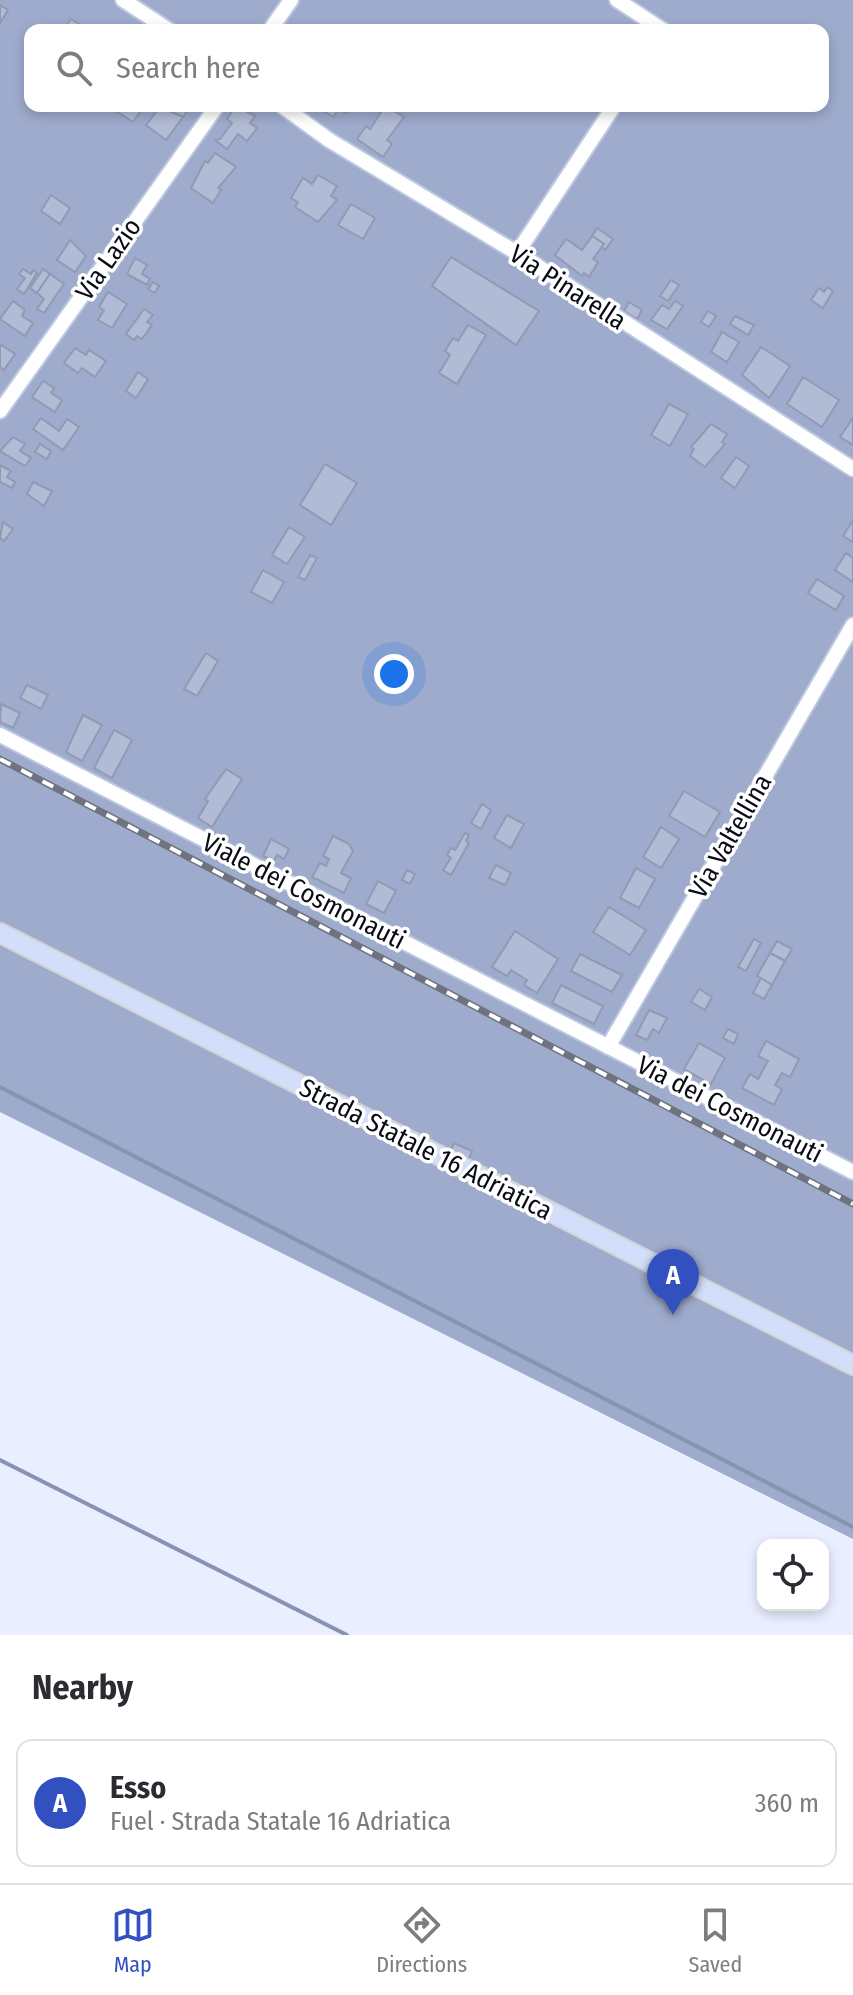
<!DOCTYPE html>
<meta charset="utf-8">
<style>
:root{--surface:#fff;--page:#f2f2f3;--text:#2b2b33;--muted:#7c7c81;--line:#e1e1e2;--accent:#3350c1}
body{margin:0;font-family:"Fira Sans Condensed",sans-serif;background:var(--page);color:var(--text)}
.controls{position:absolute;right:24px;bottom:24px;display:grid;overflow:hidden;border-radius:16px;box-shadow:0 4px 12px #0003}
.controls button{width:72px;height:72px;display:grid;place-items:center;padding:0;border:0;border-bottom:2px solid var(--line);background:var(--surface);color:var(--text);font:40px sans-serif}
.you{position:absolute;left:394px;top:674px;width:28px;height:28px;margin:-20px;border:6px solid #fff;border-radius:50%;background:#1a73e8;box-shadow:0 0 0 12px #1a73e833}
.badge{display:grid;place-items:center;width:52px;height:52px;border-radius:50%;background:var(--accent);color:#fff;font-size:26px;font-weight:700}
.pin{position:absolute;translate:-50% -66px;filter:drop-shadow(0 2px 4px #0008)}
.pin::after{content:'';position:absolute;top:42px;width:28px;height:24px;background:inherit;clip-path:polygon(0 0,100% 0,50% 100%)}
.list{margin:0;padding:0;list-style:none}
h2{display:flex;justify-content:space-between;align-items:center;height:104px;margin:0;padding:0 32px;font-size:34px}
h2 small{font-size:26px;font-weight:400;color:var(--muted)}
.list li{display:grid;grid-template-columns:52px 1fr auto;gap:24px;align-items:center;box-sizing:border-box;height:128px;margin:0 16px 16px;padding:0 16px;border:2px solid var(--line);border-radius:16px}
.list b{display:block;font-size:30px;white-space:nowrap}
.list p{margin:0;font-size:26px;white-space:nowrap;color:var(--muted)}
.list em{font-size:26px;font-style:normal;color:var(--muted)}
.icon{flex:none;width:44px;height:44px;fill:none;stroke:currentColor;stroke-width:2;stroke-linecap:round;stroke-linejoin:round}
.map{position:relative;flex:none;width:853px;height:1635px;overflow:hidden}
.search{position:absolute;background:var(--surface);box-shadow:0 4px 12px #0003;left:24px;right:24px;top:24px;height:88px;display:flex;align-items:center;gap:20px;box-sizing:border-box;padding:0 28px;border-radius:16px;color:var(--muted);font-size:30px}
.sheet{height:248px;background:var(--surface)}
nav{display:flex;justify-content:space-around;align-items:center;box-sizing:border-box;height:112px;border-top:2px solid var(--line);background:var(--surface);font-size:22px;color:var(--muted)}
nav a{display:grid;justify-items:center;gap:4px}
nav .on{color:var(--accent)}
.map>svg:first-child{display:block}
.forest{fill:#9eabcc;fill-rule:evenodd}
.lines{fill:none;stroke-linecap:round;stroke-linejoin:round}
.stream{stroke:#8693b3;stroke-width:4}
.building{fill:#b1bbd5;stroke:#909ab3;stroke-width:2}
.minor-casing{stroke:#bcc7e0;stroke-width:18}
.major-casing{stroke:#d3d3d5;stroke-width:22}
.minor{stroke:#fff;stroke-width:14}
.major{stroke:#d3defa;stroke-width:18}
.rail-casing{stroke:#6f737f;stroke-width:7}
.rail{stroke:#fff;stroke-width:4;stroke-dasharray:12;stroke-linecap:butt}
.labels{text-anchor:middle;stroke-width:7;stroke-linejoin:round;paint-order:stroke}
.street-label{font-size:26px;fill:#080b13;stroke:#fff}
</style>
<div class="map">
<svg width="853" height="1635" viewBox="0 0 853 1635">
<rect width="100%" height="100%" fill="#e9efff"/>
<path class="forest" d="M0,0H853V1539L0,1112ZM30,30H823V106H30Z"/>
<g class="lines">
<g class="stream">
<polyline points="0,1087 853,1527"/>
<polyline points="0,1460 347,1635"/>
</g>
</g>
<g class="building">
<polygon points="0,5 8,10 0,23"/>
<polygon points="71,19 79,24 77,28 81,30 63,30"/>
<polygon points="115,106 144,106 133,122 113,109"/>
<polygon points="191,106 183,117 160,107 161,106"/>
<polygon points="236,106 255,116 250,123 257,128 247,141 238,134 227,149 215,140 220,139 232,123 227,119"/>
<polygon points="316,106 350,106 346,113 339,109 333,117"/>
<polygon points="385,106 404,117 387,140 392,144 383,157 357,139 366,126 370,129"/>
<polygon points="160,107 183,117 166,140 146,125"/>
<polygon points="215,153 236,167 218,188 221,190 213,203 191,188 205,161 208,163"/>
<polygon points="318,175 337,186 331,196 337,200 318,222 295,207 298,202 291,198 303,178 312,184"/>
<polygon points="51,195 70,208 60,224 41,211"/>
<polygon points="351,204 375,218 363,239 338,225"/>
<polygon points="597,228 613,239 605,250 601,247 604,244 592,236"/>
<polygon points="592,236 604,244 593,259 598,262 589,277 584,273 582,276 555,255 566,239 582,250"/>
<polygon points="70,240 86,256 75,272 57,260"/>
<polygon points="451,257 539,311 516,345 432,286"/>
<polygon points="135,258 147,265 142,274 150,279 147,285 127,274"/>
<polygon points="23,269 31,274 33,270 37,273 24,294 17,289 25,278 19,274"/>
<polygon points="43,269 50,274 37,293 30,288"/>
<polygon points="50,274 64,284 44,313 37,309 44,299 37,293"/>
<polygon points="671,280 679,285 668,301 660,296"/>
<polygon points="153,282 159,286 155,293 148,289"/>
<polygon points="827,287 833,291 823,308 811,300 819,288 824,292"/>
<polygon points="108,292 127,304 112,328 98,320 104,310 99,307"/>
<polygon points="13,301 25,310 22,316 33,323 25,336 0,319"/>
<polygon points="675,301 683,306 667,329 651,320 662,305 669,309"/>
<polygon points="629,302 642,310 637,319 624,311"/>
<polygon points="144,309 153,315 147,322 152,325 142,339 137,336 134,340 126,334"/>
<polygon points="708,311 716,316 709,327 701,322"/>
<polygon points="735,316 754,325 748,335 730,324"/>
<polygon points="468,325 486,335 457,384 439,373 450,355 445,351 453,338 458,341"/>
<polygon points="722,332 739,342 727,362 711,352"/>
<polygon points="0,344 15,354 4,370 0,367"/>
<polygon points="761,347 790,366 769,398 742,375"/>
<polygon points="75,348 86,355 89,350 106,361 95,377 82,368 78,373 64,363"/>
<polygon points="138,372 148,379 136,398 126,391"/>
<polygon points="803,377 839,400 822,427 787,404"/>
<polygon points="43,381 54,388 51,393 62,400 55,412 32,397"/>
<polygon points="669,404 688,414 670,446 651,435"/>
<polygon points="41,418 59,431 67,419 79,427 63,450 33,429"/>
<polygon points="853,418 853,445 840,437"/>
<polygon points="711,424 727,434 722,442 725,444 705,467 690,456 694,449 691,447"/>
<polygon points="13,437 25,444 20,451 31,458 25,466 0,451"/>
<polygon points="40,444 51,451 47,459 35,452"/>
<polygon points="736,457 749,466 735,488 721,478"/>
<polygon points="325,464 357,483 331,525 300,505"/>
<polygon points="0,465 11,471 7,477 15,482 12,488 0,482"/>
<polygon points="33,482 52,491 44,506 27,494"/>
<polygon points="853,520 853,542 843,536"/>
<polygon points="3,522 13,529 4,541 0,538"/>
<polygon points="289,527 305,537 287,564 272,555"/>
<polygon points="846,553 853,558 853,582 835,570"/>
<polygon points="310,555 317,558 305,580 298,577"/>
<polygon points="263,570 284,582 272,603 251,592"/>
<polygon points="817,579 844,596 836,610 808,593"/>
<polygon points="206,653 218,661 197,696 184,689"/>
<polygon points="27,685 48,695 41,709 20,698"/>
<polygon points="1,704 20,713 13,728 0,722"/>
<polygon points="83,715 102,725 82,761 66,752"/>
<polygon points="114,730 132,740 112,778 94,768"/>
<polygon points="226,769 242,779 212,827 198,818 208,801 205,799"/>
<polygon points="684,791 720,812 705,837 669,816"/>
<polygon points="482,804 491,810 481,829 471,823"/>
<polygon points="507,815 524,824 511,848 494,838"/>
<polygon points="661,827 679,839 661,868 643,857"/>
<polygon points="465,833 469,835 466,841 469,843 451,875 443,870 451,858 447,855 451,848 455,850"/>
<polygon points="333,836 349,844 353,851 341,873 351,878 344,893 312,877 320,863 326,866 329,859 323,856"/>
<polygon points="271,839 289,849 284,859 277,855 274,861 263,856"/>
<polygon points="496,865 511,873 505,885 489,878"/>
<polygon points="636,868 655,879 639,908 620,898"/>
<polygon points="407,870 415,874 410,884 402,880"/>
<polygon points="378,881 396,891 384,913 366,904"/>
<polygon points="609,907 646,930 630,955 593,932"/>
<polygon points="515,931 558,959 537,993 524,985 527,980 511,970 507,976 492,967"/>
<polygon points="754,939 761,943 746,971 738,967"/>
<polygon points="777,941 792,949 785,961 770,953"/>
<polygon points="770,953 785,961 772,985 757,976"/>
<polygon points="580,954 622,975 612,992 571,971"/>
<polygon points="761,978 772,985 764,999 753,993"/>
<polygon points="561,985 603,1006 594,1024 552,1003"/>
<polygon points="699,989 712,997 705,1010 691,1002"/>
<polygon points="649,1010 667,1018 659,1033 653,1029 647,1040 636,1035"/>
<polygon points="728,1029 738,1034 734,1044 723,1038"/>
<polygon points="766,1041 799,1059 790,1077 782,1073 775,1085 782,1089 774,1105 742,1088 750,1074 758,1079 768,1061 758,1056"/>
<polygon points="699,1043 725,1058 711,1084 684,1069"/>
<polygon points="454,1143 472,1151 468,1161 450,1153"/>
</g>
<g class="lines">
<g class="minor-casing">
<g id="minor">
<polyline points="123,0 169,30"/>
<polyline points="617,0 663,30"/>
<polyline points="270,30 291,0"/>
<polyline points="282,106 329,140 517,253 853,469"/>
<polyline points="517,253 614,106"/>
<polyline points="0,411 217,106"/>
<polyline points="0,735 853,1172"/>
<polyline points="608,1047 853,625"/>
</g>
</g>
<g class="major-casing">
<polyline id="major" points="0,933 853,1365"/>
</g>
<use href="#minor" class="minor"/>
<use href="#major" class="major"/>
<g class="rail-casing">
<polyline id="rail" points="0,759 853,1204"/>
</g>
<use href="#rail" class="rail"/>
</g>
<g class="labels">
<g class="street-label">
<text transform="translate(108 259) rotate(-55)" y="9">Via Lazio</text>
<text transform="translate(568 287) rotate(33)" y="9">Via Pinarella</text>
<text transform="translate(730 836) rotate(-60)" y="9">Via Valtellina</text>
<text transform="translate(304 891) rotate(27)" y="9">Viale dei Cosmonauti</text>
<text transform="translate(730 1109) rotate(27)" y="9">Via dei Cosmonauti</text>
<text transform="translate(426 1149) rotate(27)" y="9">Strada Statale 16 Adriatica</text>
</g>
</g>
</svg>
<div class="controls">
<button><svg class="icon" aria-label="locate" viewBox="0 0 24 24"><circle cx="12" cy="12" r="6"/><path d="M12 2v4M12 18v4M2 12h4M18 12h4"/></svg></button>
</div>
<div class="you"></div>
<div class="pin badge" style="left:673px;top:1315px">A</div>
<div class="search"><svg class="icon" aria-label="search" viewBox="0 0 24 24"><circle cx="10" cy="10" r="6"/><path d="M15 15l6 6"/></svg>Search here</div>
</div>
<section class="sheet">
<h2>Nearby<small></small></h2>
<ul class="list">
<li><span class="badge">A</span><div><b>Esso</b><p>Fuel · Strada Statale 16 Adriatica</p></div><em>360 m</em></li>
</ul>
</section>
<nav>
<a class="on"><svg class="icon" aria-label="map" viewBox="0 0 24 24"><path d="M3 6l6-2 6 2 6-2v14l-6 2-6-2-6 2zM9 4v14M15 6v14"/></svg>Map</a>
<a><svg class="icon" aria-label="directions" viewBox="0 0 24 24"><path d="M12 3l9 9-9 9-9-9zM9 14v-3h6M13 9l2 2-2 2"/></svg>Directions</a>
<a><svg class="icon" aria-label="saved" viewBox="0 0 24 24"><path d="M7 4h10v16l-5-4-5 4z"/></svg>Saved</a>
</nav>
